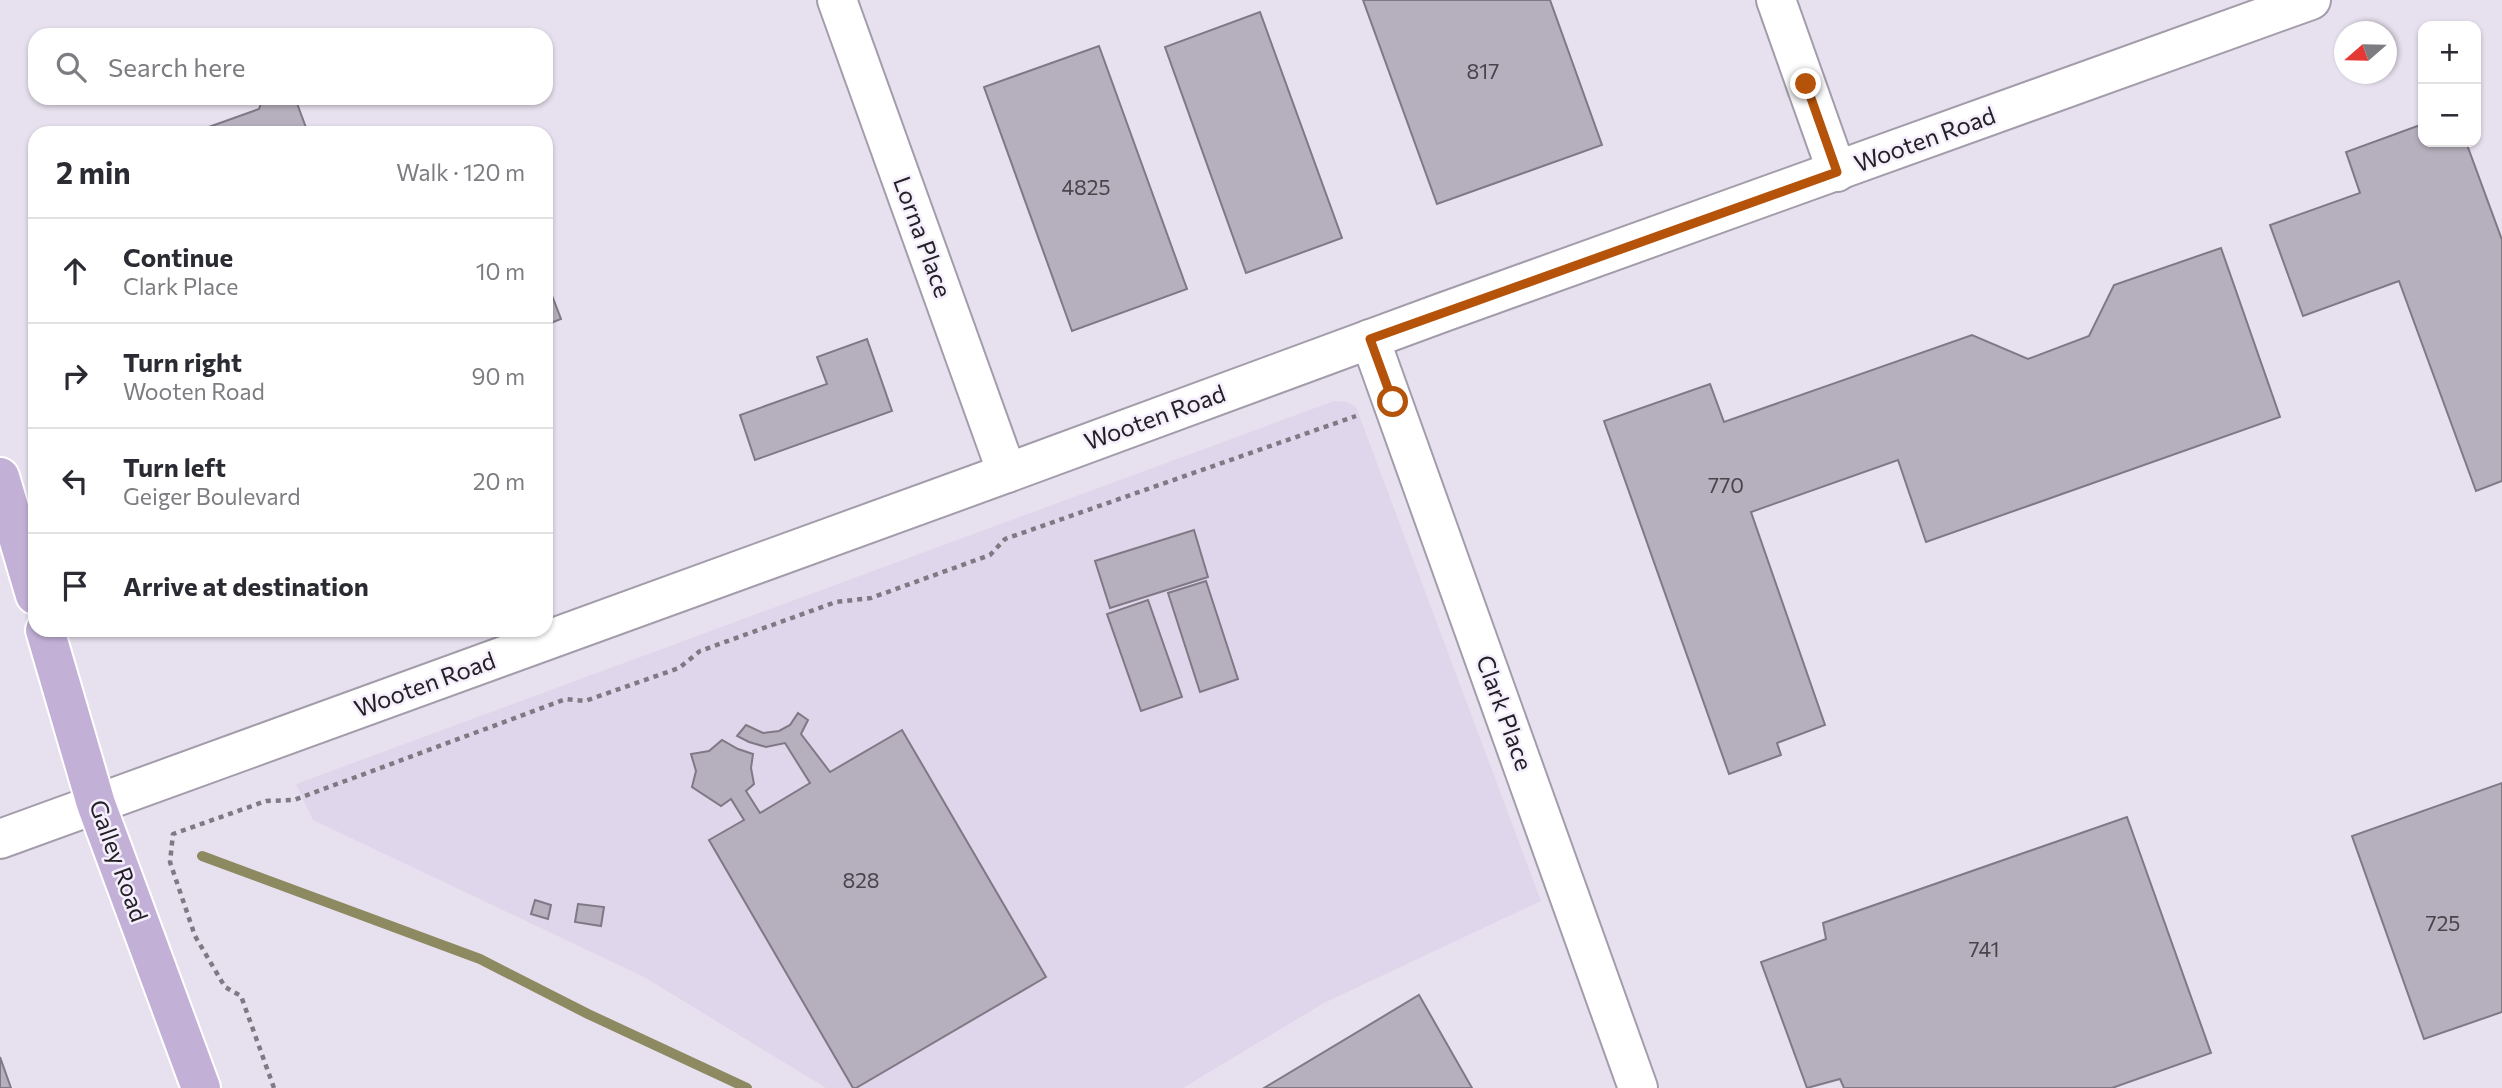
<!DOCTYPE html>
<meta charset="utf-8">
<style>
:root{--surface:#fff;--page:#f2f2f3;--text:#2b2b33;--muted:#7c7c81;--line:#e1e1e2}
body{margin:0;font-family:Commissioner,sans-serif;background:var(--page);color:var(--text)}
.controls{position:absolute;right:21px;top:21px;display:grid;overflow:hidden;border-radius:14px;box-shadow:0 2px 5px #0004}
.controls button{width:63px;height:63px;display:grid;place-items:center;padding:0;border:0;border-bottom:2px solid var(--line);background:var(--surface);color:var(--text);font:35px sans-serif}
.compass{position:absolute;left:2334px;top:21px;width:63px;height:63px;border-radius:50%;background:var(--surface);box-shadow:0 2px 5px #0004;rotate:250deg}
.stop{position:absolute;width:21px;height:21px;margin:-16px;border:5px solid #b45309;border-radius:50%;background:#fff}
.stop.end{background:#b45309;border-color:#fff;box-shadow:0 2px 7px #0008}
.list{margin:0;padding:0;list-style:none}
h2{display:flex;justify-content:space-between;align-items:center;height:91px;margin:0;padding:0 28px;font-size:30px}
h2 small{font-size:23px;font-weight:400;color:var(--muted)}
.list li{display:grid;grid-template-columns:46px 1fr auto;gap:21px;align-items:center;box-sizing:border-box;height:105px;padding:0 28px;border-top:2px solid var(--line)}
.list b{display:block;font-size:26px;white-space:nowrap}
.list p{margin:0;font-size:23px;white-space:nowrap;color:var(--muted)}
.list em{font-size:23px;font-style:normal;color:var(--muted)}
.icon{flex:none;width:38px;height:38px;fill:none;stroke:currentColor;stroke-width:2;stroke-linecap:round;stroke-linejoin:round}
.map{position:relative;flex:none;width:2502px;height:1088px;overflow:hidden}
.search{position:absolute;background:var(--surface);box-shadow:0 2px 5px #0004;left:28px;top:28px;width:525px;height:77px;display:flex;align-items:center;gap:18px;box-sizing:border-box;padding:0 24px;border-radius:21px;color:var(--muted);font-size:26px}
.panel{position:absolute;background:var(--surface);box-shadow:0 2px 5px #0004;left:28px;top:126px;width:525px;height:511px;border-radius:21px}
.map>svg:first-child{display:block}
.built{fill:#e0d6eb}
.lines{fill:none;stroke-linecap:round;stroke-linejoin:round}
.stream{stroke:#8d8960;stroke-width:10}
.building{fill:#b6afbd;stroke:#7f7986;stroke-width:2}
.minor-casing{stroke:#a39caa;stroke-width:42}
.major-casing{stroke:#fff;stroke-width:42}
.path{stroke:#7d7a83;stroke-width:4.5;stroke-dasharray:5 5;stroke-linecap:butt}
.minor{stroke:#fff;stroke-width:38}
.major{stroke:#c3b0d7;stroke-width:38}
.route{stroke:#b45309;stroke-width:9}
.labels{text-anchor:middle;stroke-width:5;stroke-linejoin:round;paint-order:stroke}
.number-label{font-size:21px;fill:#48444c}
.street-label{font-size:24px;fill:#232126;stroke:#f5eefd}
</style>
<div class="map">
<svg width="2502" height="1088" viewBox="0 0 2502 1088">
<rect width="100%" height="100%" fill="#e7e1ef"/>
<polygon class="built" points="1334,401 1347,402 1356,407 1541,901 1324,1003 1183,1088 826,1088 644,977 313,820 296,784"/>
<g class="lines">
<polyline class="stream" points="202,856 480,959 588,1014 747,1088"/>
</g>
<g class="building">
<polygon points="1363,0 1550,0 1602,145 1437,204"/>
<polygon points="1260,12 1342,238 1246,273 1165,47"/>
<polygon points="1099,46 1187,289 1072,331 984,87"/>
<polygon points="263,98 295,98 308,133 192,133 259,109"/>
<polygon points="2423,124 2423,142 2466,142 2502,240 2502,481 2476,491 2399,281 2303,316 2270,225 2360,193 2346,152"/>
<polygon points="2221,248 2280,417 1926,542 1898,460 1751,512 1825,725 1777,743 1781,755 1729,774 1604,421 1710,384 1724,422 1972,335 2028,359 2089,336 2114,285"/>
<polygon points="546,280 561,319 546,325"/>
<polygon points="867,339 892,411 755,460 740,415 827,384 817,357"/>
<polygon points="1194,530 1208,577 1110,608 1095,561"/>
<polygon points="1206,581 1238,679 1200,692 1168,593"/>
<polygon points="1148,600 1182,697 1141,711 1107,614"/>
<polygon points="798,713 808,720 801,734 830,772 902,730 1046,977 856,1088 853,1088 709,840 744,820 731,799 721,806 692,787 696,771 691,754 709,751 722,740 738,749 753,754 751,768 754,784 746,791 760,813 810,783 785,743 766,747 749,742 737,736 746,725 763,733 779,731 790,725"/>
<polygon points="2502,783 2502,1012 2424,1039 2352,836"/>
<polygon points="2127,817 2211,1053 2112,1088 1844,1088 1840,1079 1807,1088 1761,962 1826,939 1823,923"/>
<polygon points="535,900 551,905 548,919 531,914"/>
<polygon points="578,904 604,907 601,926 575,922"/>
<polygon points="1419,995 1472,1088 1264,1088"/>
<polygon points="0,1057 11,1088 0,1088"/>
</g>
<g class="lines">
<g class="minor-casing">
<g id="minor">
<polyline points="837,0 1007,473"/>
<polyline points="1776,0 1837,172"/>
<polyline points="1370,339 1638,1088"/>
<polyline points="0,839 1007,473 1441,313 2311,0"/>
</g>
</g>
<g class="major-casing">
<g id="major">
<polyline points="0,477 35,595"/>
<polyline points="45,630 96,804 201,1088"/>
</g>
</g>
<polyline class="path" points="274,1088 241,996 225,987 195,936 170,862 173,834 266,801 294,800 566,699 585,701 679,668 700,651 836,602 871,598 990,555 1005,539 1356,416"/>
<use href="#minor" class="minor"/>
<use href="#major" class="major"/>
</g>
<g class="lines">
<polyline class="route" points="1393,402 1370,339 1837,172 1806,84"/>
</g>
<g class="labels">
<g class="number-label">
<text x="1483" y="79">817</text>
<text x="1086" y="195">4825</text>
<text x="1726" y="493">770</text>
<text x="861" y="888">828</text>
<text x="2443" y="931">725</text>
<text x="1984" y="957">741</text>
</g>
<g class="street-label">
<text transform="translate(1925 140) rotate(-20)" y="8">Wooten Road</text>
<text transform="translate(922 237) rotate(70)" y="8">Lorna Place</text>
<text transform="translate(1155 418) rotate(-20)" y="8">Wooten Road</text>
<text transform="translate(425 685) rotate(-20)" y="8">Wooten Road</text>
<text transform="translate(1504 713) rotate(70)" y="8">Clark Place</text>
<text transform="translate(118 861) rotate(70)" y="8">Galley Road</text>
</g>
</g>
</svg>
<div class="controls">
<button>+</button>
<button>−</button>
</div>
<svg class="compass" viewBox="-18 -18 36 36"><path d="M0-13l5 13h-10z" fill="#e53935"/><path d="M0 13l5-13h-10z" fill="#7c7c81"/></svg>
<div class="stop" style="left:1393px;top:402px"></div>
<div class="stop end" style="left:1806px;top:84px"></div>
<div class="search"><svg class="icon" aria-label="search" viewBox="0 0 24 24"><circle cx="10" cy="10" r="6"/><path d="M15 15l6 6"/></svg>Search here</div>
<section class="panel">
<h2>2 min<small>Walk · 120 m</small></h2>
<ul class="list">
<li><svg class="icon" aria-label="ahead" viewBox="0 0 24 24"><path d="M12 20V5M6 11l6-6 6 6"/></svg><div><b>Continue</b><p>Clark Place</p></div><em>10 m</em></li>
<li><svg class="icon" aria-label="right" viewBox="0 0 24 24"><path d="M7 20v-9h11M14 6l5 5-5 5"/></svg><div><b>Turn right</b><p>Wooten Road</p></div><em>90 m</em></li>
<li><svg class="icon" aria-label="left" viewBox="0 0 24 24"><path d="M17 20v-9H6M10 6l-5 5 5 5"/></svg><div><b>Turn left</b><p>Geiger Boulevard</p></div><em>20 m</em></li>
<li><svg class="icon" aria-label="arrive" viewBox="0 0 24 24"><path d="M6 21V4h12l-3 4 3 4H6"/></svg><div><b>Arrive at destination</b></div></li>
</ul>
</section>
</div>
